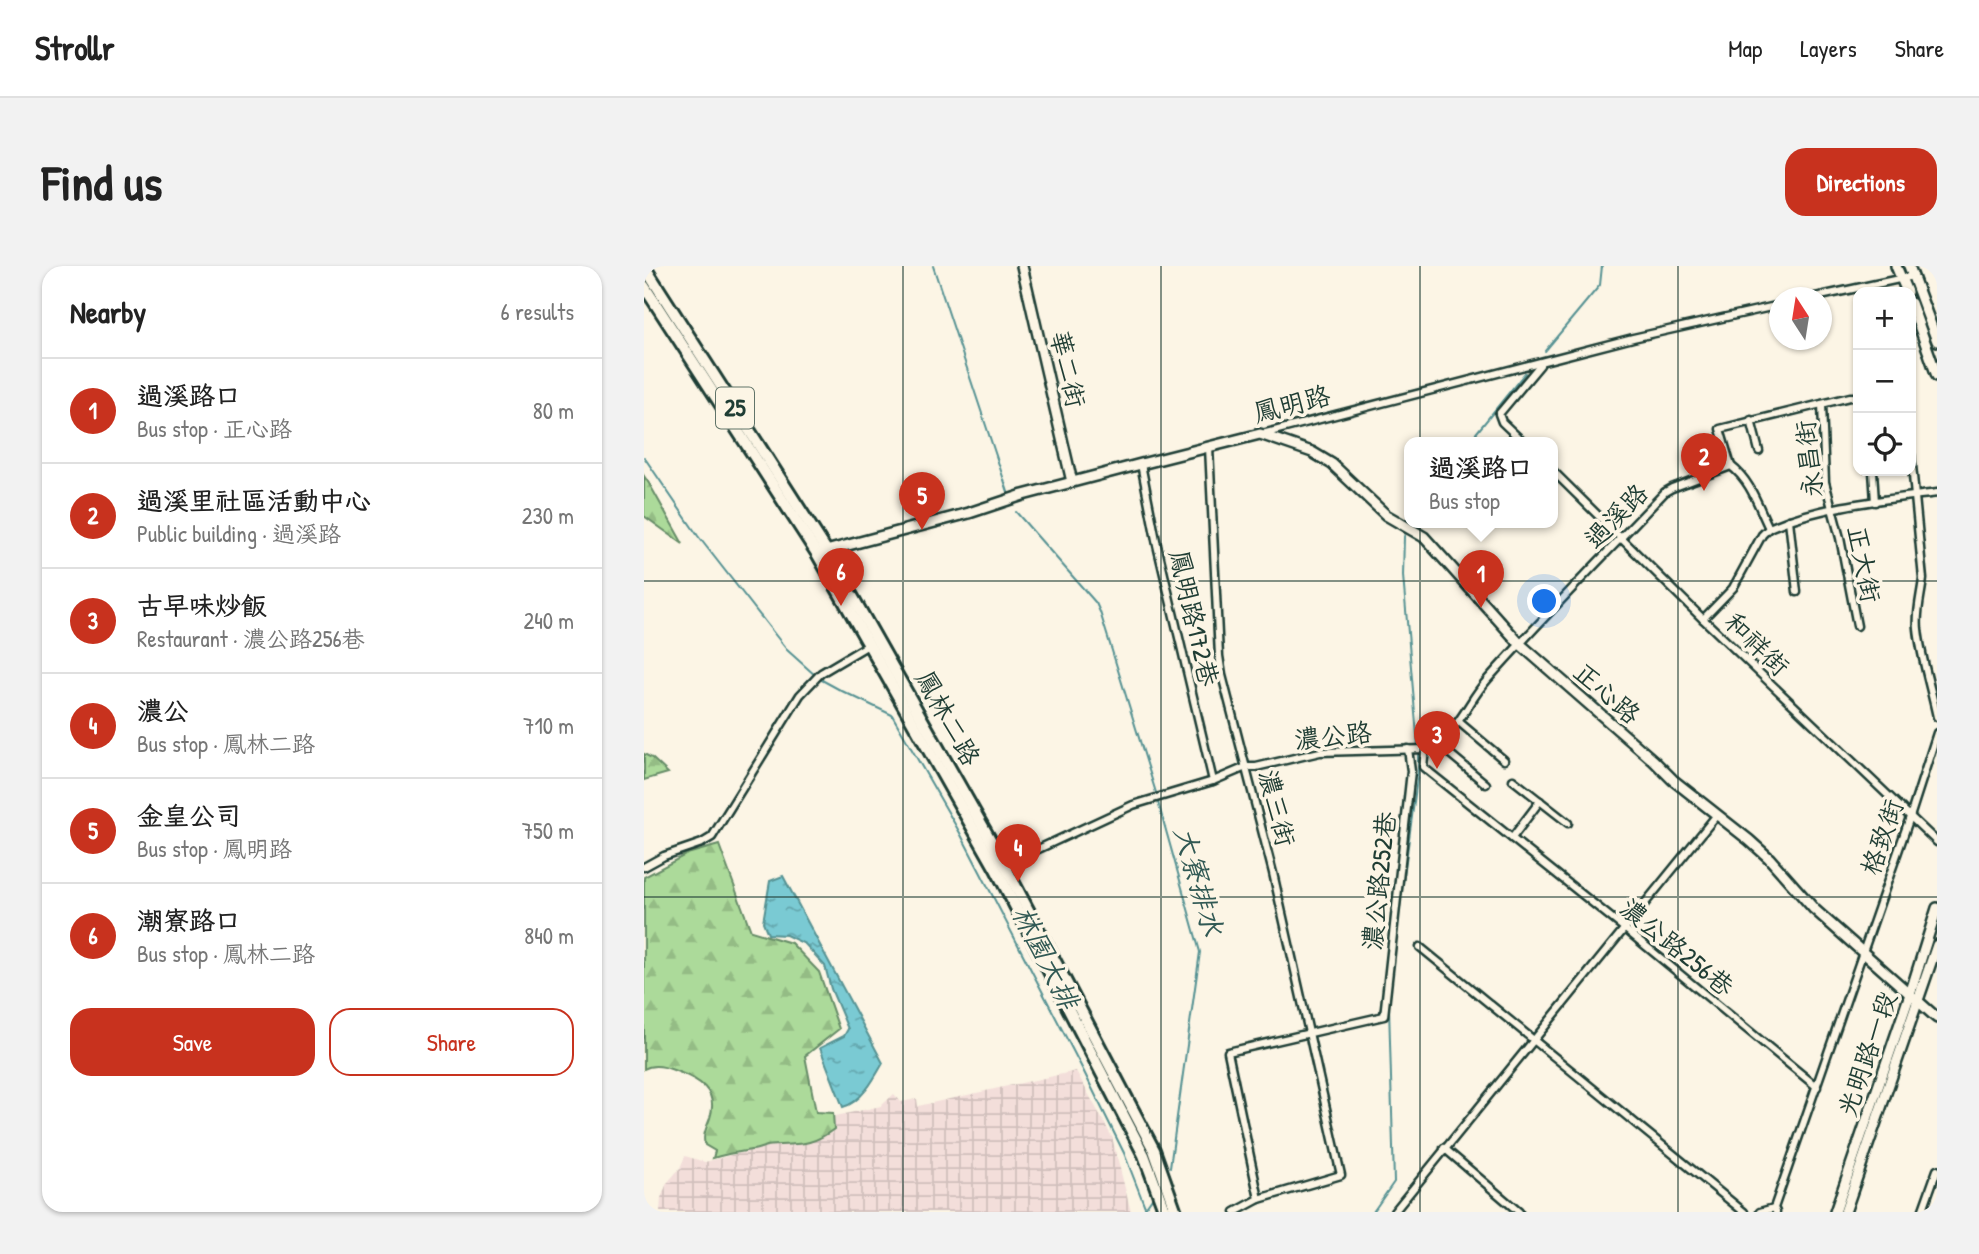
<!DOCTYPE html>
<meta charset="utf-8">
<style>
:root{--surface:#fff;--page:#f2f2f2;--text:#222;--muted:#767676;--line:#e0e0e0;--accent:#c8321e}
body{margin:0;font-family:"Patrick Hand","LXGW WenKai TC",sans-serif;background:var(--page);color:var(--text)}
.controls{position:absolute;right:21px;top:21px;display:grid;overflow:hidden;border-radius:14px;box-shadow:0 2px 5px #0004}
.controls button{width:63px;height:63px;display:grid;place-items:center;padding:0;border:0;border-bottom:2px solid var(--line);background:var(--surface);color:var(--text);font:35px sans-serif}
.compass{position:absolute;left:1125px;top:21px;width:63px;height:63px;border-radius:50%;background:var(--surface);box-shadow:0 2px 5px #0004;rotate:348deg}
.you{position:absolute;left:901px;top:336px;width:24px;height:24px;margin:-18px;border:5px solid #fff;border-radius:50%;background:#1a73e8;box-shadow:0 0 0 10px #1a73e833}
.badge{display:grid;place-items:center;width:46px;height:46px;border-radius:50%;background:var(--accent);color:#fff;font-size:23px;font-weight:700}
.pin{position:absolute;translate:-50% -58px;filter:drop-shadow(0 2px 4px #0008)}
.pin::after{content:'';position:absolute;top:37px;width:24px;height:21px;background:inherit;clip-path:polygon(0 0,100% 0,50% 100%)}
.popup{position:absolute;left:760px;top:171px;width:154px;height:91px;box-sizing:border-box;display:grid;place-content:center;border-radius:14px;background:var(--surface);filter:drop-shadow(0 2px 5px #0005);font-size:23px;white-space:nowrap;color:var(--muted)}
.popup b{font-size:26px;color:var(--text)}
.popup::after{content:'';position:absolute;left:50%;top:100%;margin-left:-14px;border:14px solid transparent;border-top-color:var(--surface)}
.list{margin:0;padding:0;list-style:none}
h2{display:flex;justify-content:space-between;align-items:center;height:91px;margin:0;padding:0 28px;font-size:30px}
h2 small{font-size:23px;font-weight:400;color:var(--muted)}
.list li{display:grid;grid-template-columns:46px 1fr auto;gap:21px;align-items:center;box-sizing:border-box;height:105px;padding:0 28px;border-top:2px solid var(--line)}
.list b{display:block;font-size:26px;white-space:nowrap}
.list p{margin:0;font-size:23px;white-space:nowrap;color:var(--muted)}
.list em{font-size:23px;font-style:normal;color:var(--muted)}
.actions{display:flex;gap:14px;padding:21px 28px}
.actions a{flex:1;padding:16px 0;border:2px solid var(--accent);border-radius:21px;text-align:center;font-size:24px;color:var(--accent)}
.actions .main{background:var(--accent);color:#fff}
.icon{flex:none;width:38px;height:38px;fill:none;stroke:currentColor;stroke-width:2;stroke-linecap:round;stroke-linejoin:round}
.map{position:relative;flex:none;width:1293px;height:946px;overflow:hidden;border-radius:21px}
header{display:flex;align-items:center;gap:42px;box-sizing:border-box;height:98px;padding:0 35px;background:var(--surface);border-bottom:2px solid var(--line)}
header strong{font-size:33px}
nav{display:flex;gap:38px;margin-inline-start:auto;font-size:24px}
.intro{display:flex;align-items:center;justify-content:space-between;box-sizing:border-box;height:168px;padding:0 42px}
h1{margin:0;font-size:49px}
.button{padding:18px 32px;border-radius:21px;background:var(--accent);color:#fff;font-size:24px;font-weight:700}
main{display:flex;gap:42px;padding:0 42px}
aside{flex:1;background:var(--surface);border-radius:21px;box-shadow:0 2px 5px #0004}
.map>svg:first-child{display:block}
.industrial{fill:url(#industrial-grid)}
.forest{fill:url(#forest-firs);stroke:#668c67;stroke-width:2}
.water{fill:url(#water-ripples);stroke:#569293;stroke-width:2}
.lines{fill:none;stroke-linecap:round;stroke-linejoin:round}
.stream{stroke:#569293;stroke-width:2}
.street-casing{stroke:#1f3d34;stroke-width:11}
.secondary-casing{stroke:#1f3d34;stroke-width:14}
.primary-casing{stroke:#1f3d34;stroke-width:16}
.street{stroke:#fcf5e5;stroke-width:6}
.secondary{stroke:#fcf5e5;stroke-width:9}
.primary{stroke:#fcf5e5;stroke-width:10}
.grid{fill:none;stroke:#1f3d34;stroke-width:2;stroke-opacity:0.55}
.labels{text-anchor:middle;stroke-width:7;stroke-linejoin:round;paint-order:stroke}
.shield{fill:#fcf5e5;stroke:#617469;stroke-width:2}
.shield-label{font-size:24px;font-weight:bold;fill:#1f3d34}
.street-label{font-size:26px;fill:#1f3d34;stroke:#fcf5e5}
.water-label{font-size:28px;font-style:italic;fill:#315954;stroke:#fcf5e5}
</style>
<header>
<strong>Strollr</strong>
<nav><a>Map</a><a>Layers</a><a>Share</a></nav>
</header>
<div class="intro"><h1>Find us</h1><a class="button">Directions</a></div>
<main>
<aside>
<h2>Nearby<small>6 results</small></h2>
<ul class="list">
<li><span class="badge">1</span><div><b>過溪路口</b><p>Bus stop · 正心路</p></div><em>80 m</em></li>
<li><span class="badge">2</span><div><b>過溪里社區活動中心</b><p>Public building · 過溪路</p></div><em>230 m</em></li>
<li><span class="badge">3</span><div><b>古早味炒飯</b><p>Restaurant · 濃公路256巷</p></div><em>240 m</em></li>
<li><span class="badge">4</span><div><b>濃公</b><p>Bus stop · 鳳林二路</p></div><em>710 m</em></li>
<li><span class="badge">5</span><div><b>金皇公司</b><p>Bus stop · 鳳明路</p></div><em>750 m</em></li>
<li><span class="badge">6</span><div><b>潮寮路口</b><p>Bus stop · 鳳林二路</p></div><em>840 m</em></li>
</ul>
<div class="actions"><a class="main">Save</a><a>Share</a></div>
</aside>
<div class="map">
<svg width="1293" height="946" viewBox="0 0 1293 946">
<defs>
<pattern id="industrial-grid" width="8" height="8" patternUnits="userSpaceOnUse" patternTransform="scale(1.75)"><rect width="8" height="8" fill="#f3deda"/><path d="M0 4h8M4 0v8" fill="none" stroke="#d0bfbc"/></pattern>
<pattern id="forest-firs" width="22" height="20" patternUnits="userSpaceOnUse" patternTransform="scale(1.75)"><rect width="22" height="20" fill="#acda9a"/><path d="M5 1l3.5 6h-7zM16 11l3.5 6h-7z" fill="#94bc85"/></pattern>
<pattern id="water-ripples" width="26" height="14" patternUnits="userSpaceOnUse" patternTransform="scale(1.75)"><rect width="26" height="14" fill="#7acad3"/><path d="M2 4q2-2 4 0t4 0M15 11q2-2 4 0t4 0" fill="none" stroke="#63a5ac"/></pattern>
</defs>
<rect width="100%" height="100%" fill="#fcf5e5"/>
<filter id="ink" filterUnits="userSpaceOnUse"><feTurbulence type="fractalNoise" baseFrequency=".0143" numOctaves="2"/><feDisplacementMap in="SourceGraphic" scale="14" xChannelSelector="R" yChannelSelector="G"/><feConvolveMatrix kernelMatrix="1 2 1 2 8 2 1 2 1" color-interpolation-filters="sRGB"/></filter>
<g filter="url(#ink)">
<polygon class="industrial" points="432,805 468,871 487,946 16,946 17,932 23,917 36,902 41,890 61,896 103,885 105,879 142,861 237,840 250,828 257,836 273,833 274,840"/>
<g class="forest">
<polygon points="0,210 6,219 39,278 0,250"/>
<polygon points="0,488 8,492 24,507 0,514"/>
<path d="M75,579L107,665L147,677L175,706L195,763L161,790L172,846L189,847L190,863C165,882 153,877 123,880C118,881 113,884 107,884C94,886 82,888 69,892L71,885L61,879C58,869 63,861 66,852C75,824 54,813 32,805C22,801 10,797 0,803V611L43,588Z"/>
</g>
<path class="water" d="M139,610L239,797C230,813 217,837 199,841L176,782L200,770L204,763L187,723L181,700L161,678L142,669L124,668L119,656L126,615Z"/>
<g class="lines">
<g class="stream">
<polyline points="289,0 365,229"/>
<polyline points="901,85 956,19 958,0"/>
<polyline points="825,176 881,107"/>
<polyline points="0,191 54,270 143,384 172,410"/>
<polyline points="372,246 452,337 456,346 513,530"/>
<polyline points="762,263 760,271 759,310 774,481"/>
<polyline points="176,413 198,425 248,449 316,567 439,804 480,887 503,946"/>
<polyline points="514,536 556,686 526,901"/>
<polyline points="501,942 508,932"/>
<polyline points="729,946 750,916 745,741 751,676 774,506 774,487"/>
</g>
<g class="street-casing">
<g id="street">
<polyline points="1167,32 1269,10"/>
<polyline points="1178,138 1181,216 1196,272 1213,360"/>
<polyline points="1107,154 1115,185"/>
<polyline points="618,168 989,72 1136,39"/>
<polyline points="879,176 858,156 855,148 896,99"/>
<polyline points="565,181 575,390 578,409 629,607 697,909 615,933"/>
<path d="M1267,189L1279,313C1277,330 1272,346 1274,363C1277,392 1287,422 1293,451"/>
<polyline points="497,198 513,279 569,515"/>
<polyline points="1087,200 1076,163 1206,131 1212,131 1214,134"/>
<polyline points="909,205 1059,353 1293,576"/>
<polyline points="1229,205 1231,236"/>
<polyline points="1145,254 1153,326"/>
<polyline points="1059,353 1089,322 1118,269 1125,262"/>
<polyline points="815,456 860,494"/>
<polyline points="794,478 842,518"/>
<polyline points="781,483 779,501 980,662 1173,821"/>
<polyline points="869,514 924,557"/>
<polyline points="868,572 896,535"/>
<path d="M360,599L489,539L569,515L602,501H612L676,486L781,483C814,470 822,437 844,413C901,349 962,288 1021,226L1028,222L1087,200C1107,215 1114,240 1125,262C1175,240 1238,234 1293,227"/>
<polyline points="0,601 20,590 58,577 68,571 156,429 177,407 226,378"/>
<polyline points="776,681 1100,946"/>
<polyline points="800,882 875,946"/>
<polyline points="591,946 615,933 584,786 740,750 767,505 764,483"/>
<polyline points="750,946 1072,550"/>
<polyline points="1116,946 1130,942"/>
<polyline points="1132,946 1130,942 1266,551 1293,467"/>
<polyline points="1278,946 1293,904"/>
</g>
</g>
<g class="secondary-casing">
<g id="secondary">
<polyline points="378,0 428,216"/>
<polyline points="1252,0 1263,26"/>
<polyline points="1265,0 1293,75"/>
<polyline points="1267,37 1293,110"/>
<polyline points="178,286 325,247 379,229 497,198 616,168 668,186 688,198 742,249 780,271 876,378 1010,495 1029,514 1105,574 1125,592 1170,643 1293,752"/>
<polyline points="1191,946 1266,728 1293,642"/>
<polyline points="1201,946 1293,679"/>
</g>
</g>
<g class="primary-casing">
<g id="primary">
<polyline points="0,0 182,284 360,598 510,884 532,946"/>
<polyline points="0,20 174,289 352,603 500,889 521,946"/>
</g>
</g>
<use href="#street" class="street"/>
<use href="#secondary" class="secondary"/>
<use href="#primary" class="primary"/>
</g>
</g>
<path class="grid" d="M259,0V946M517,0V946M776,0V946M1034,0V946M0,315H1293M0,631H1293"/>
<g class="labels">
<rect class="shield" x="72" y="121.5" width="38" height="41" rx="5"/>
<g class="shield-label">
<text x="91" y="150">25</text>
</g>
<g class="street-label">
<text transform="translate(424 103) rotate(77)" y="9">華二街</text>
<text transform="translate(648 138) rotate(-14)" y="9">鳳明路</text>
<text transform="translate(1165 193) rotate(-96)" y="9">永昌街</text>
<text transform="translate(972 250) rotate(-46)" y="9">過溪路</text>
<text transform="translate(1220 298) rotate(79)" y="9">正大街</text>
<text transform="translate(550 352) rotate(77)" y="9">鳳明路172巷</text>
<text transform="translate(1113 378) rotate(44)" y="9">和祥街</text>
<text transform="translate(963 427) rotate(41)" y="9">正心路</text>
<text transform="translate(304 452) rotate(61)" y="9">鳳林二路</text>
<text transform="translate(689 470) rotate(-6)" y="9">濃公路</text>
<text transform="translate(633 542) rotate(76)" y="9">濃三街</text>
<text transform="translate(1238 571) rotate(-71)" y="9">格致街</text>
<text transform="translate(735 615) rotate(-84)" y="9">濃公路252巷</text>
<text transform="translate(1033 681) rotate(39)" y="9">濃公路256巷</text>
<text transform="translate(1223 788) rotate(-71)" y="9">光明路一段</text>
</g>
<g class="water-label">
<text transform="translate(555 615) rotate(74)" y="10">大寮排水</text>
<text transform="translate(402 691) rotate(63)" y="10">林園大排</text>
</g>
</g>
</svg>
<div class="controls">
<button>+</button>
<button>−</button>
<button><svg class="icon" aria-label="locate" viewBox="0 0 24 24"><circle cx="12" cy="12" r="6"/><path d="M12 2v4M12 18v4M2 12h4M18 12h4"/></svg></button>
</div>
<svg class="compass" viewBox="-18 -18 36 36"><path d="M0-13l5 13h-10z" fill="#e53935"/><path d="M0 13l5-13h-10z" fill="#767676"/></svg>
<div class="you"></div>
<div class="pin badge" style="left:837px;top:342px">1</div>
<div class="popup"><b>過溪路口</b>Bus stop</div>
<div class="pin badge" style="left:1060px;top:225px">2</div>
<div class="pin badge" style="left:793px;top:503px">3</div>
<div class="pin badge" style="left:374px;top:616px">4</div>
<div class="pin badge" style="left:278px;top:264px">5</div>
<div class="pin badge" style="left:197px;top:340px">6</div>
</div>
</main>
